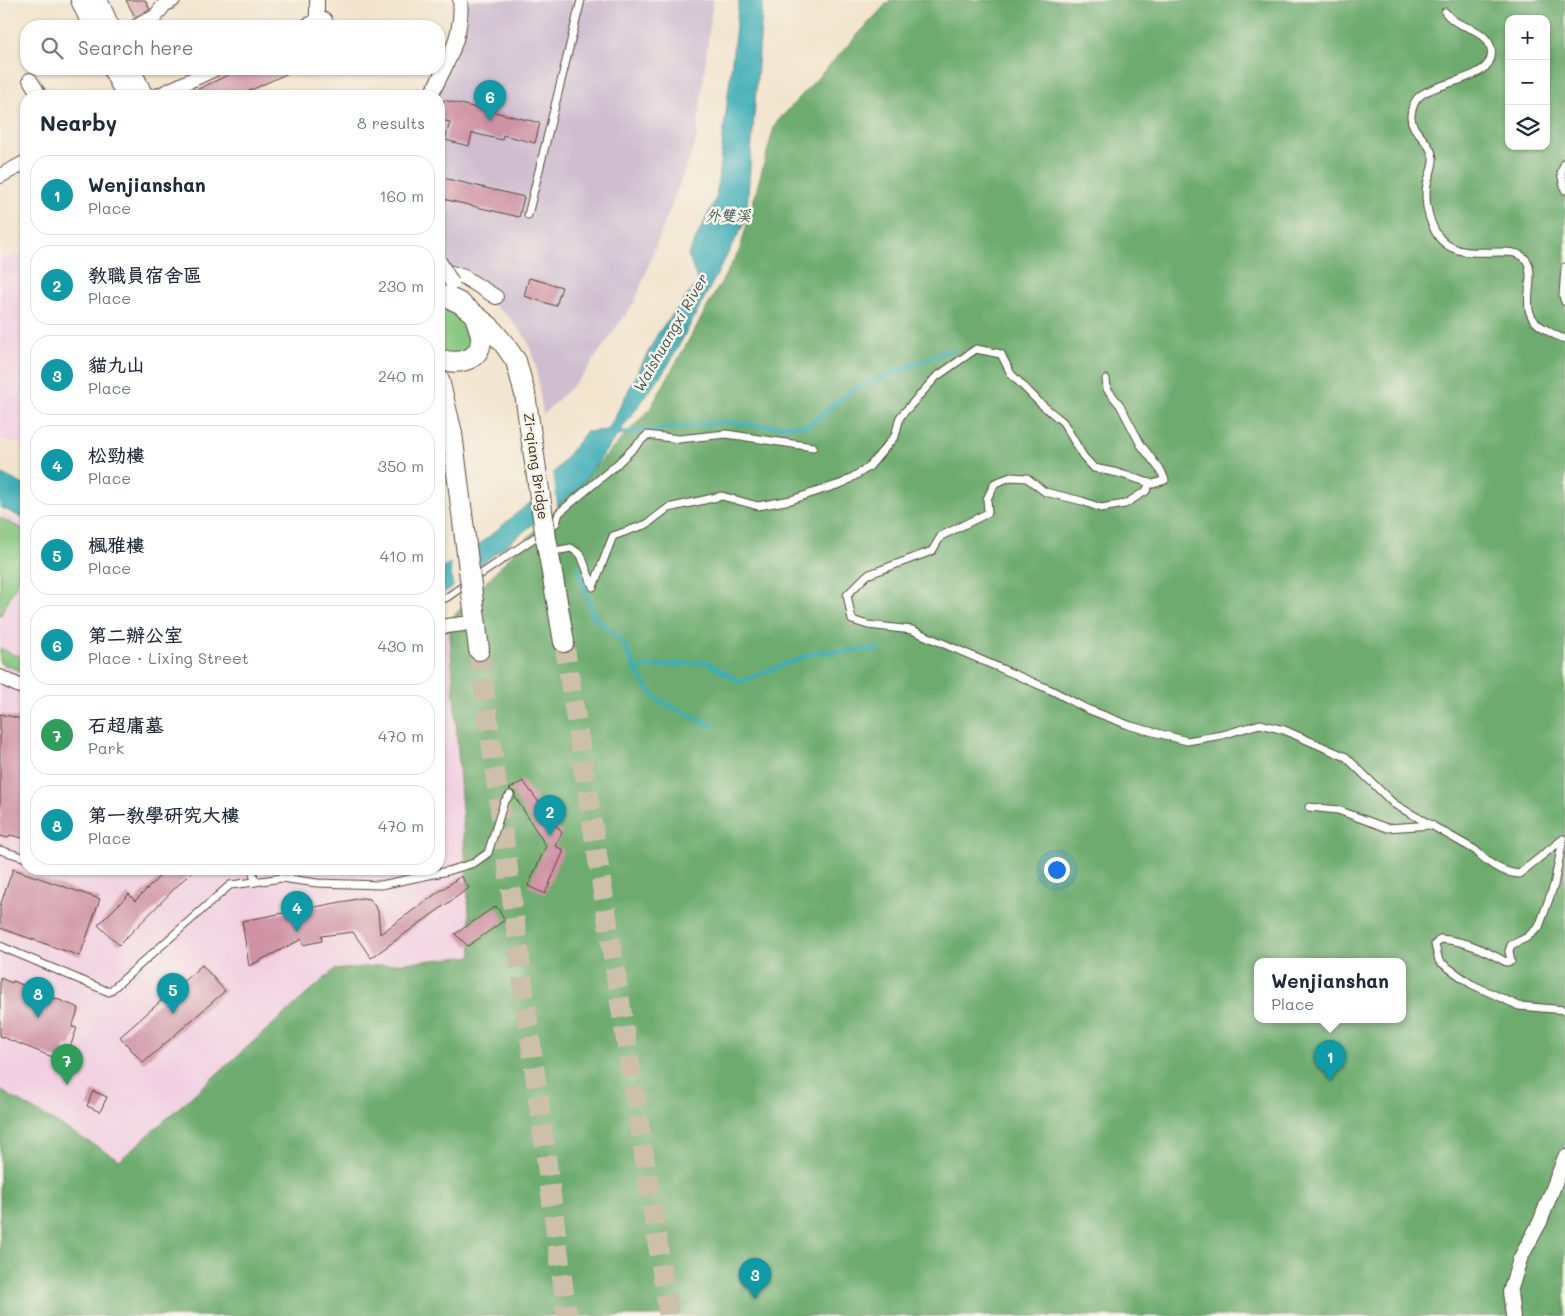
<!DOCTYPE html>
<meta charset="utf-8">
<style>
:root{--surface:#fff;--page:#f2f2f3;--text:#1f2937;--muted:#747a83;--line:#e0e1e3;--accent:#0f766e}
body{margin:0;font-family:Mali,"LXGW WenKai TC",sans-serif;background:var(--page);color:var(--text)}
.controls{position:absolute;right:15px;top:15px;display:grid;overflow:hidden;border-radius:10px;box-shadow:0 1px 4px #0004}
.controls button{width:45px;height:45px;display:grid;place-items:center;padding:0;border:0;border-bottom:1px solid var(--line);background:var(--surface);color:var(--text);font:25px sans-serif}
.you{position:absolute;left:1056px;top:869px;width:18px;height:18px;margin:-12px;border:4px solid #fff;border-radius:50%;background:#1a73e8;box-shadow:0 0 0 8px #1a73e833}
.badge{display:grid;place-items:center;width:32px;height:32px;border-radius:50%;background:var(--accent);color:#fff;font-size:16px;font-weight:700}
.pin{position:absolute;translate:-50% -41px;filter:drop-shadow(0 1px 2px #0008)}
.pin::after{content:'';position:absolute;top:26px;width:18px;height:15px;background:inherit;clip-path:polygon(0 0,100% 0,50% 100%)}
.popup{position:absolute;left:1254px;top:958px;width:152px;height:65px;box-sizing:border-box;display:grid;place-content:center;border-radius:10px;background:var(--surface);filter:drop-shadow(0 1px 4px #0005);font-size:16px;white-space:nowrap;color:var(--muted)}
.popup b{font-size:19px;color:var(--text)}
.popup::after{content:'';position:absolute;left:50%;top:100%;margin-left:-10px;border:10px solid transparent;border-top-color:var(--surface)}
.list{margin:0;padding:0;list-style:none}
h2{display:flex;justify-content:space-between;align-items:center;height:65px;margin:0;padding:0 20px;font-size:21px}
h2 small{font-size:16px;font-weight:400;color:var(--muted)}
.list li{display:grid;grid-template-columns:32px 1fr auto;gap:15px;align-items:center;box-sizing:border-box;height:80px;margin:0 10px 10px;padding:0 10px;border:1px solid var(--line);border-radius:20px}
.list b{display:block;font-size:19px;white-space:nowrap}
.list p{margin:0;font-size:16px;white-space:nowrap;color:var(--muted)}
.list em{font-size:16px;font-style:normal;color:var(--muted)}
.icon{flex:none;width:28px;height:28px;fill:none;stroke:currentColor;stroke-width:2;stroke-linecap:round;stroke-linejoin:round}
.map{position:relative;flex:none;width:1565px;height:1316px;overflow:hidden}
.search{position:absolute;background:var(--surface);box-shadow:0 1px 4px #0004;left:20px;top:20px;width:425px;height:55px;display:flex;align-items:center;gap:12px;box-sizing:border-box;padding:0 18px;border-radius:20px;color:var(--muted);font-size:19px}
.panel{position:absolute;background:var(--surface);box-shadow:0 1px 4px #0004;left:20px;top:90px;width:425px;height:785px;border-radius:20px}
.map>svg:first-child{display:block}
.built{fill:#f2d0e2}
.industrial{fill:#cfbed0}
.green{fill:#87c880;stroke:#61794f}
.forest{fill:#6dac6e;stroke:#546b46;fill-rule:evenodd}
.water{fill:#3daeb7;stroke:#3c6c6a}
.pier{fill:#f3e4cd}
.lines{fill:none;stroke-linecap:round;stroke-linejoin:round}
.stream{stroke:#3daeb7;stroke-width:4.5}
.building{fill:#cf91a4}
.secondary-tunnel{stroke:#cebfaa;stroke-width:20;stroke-dasharray:20 10;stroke-linecap:butt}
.lane-casing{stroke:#574638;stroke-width:9}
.street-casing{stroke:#574638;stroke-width:16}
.secondary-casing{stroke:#574638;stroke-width:22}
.lane{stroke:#fff;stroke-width:7}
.street{stroke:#fff;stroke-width:14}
.secondary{stroke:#fff;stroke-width:20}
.street-bridge-casing{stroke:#574638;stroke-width:16;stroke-linecap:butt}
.secondary-bridge-casing{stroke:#574638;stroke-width:22;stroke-linecap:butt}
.street-bridge{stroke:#fff;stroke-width:14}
.secondary-bridge{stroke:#fff;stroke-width:20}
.labels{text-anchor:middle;stroke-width:5;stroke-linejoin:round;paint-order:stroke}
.street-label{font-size:14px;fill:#3b2a1e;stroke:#f7f3e8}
.water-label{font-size:15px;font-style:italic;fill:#3c5854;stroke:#f7f3e8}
</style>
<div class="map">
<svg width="1565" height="1316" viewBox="0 0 1565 1316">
<rect width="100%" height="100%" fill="#f7f3e8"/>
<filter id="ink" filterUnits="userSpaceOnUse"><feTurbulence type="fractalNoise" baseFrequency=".02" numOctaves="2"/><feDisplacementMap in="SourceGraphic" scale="10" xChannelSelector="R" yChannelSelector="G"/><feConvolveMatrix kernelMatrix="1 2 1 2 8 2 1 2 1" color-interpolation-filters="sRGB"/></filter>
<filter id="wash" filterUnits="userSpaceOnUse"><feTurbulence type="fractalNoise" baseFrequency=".0096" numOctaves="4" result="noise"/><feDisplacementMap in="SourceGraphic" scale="20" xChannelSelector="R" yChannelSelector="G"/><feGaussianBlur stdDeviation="1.12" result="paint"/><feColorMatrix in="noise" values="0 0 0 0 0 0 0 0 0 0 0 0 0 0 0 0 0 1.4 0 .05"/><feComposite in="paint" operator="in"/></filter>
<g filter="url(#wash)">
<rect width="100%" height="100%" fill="#f3e4cd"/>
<g class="built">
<polygon points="26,249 26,446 0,439 0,257 4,259"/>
<polygon points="0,512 26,525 26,869 439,869 439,623 449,621 472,956 334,970 120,1161 0,1090"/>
</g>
<polygon class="industrial" points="465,0 713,0 696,141 635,301 583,375 543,415 536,367 527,339 509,317 465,285 439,253 439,96 434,96 453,64 467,20"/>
<g class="green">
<polygon points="439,305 463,320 474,330 468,355 439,353"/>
<polygon points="0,518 26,531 26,566 0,616"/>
<polygon points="0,648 14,655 26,657 26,670 19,670 0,663"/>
</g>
<path class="forest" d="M890,0H1565V1316H0V1090L120,1160L334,970L472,956L449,621L650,409L740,249L775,124ZM1509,19H1546V146H1509ZM1258,962H1402V1020H1258Z"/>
<g class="water">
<polygon points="739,0 763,0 746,220 669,364 579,488 449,590 439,593 439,569 470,552 532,501 586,432 608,430 658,333 698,282 688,255 716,198"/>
<polygon points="0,473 26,486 26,520 0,507"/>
</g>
<g class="pier">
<polygon points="553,470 557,508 538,524 532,497"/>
<polygon points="469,550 478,570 454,589 450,560"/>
</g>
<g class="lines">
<g class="stream">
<polyline points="613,434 725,422 766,426 809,425 853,390 925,360 953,350"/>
<polyline points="578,567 593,616 624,643 634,668 706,662 740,682 814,653 880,649"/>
<polyline points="634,668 656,699 712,726"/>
</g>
</g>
<g id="blocks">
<g class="building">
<polygon points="126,0 145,0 150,9 135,17"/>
<polygon points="241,69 297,69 238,96 183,96"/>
<polygon points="444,100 540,123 535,143 503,135 502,140 472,133 469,146 445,140 450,122 440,120"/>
<polygon points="439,177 524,197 519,217 439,198"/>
<polygon points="529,278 562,287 556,306 524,296"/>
<polygon points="0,714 26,720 26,839 10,835 8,838 0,836"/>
<polygon points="523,781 562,833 555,846 564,850 545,894 528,886 546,846 515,797 515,793 509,789"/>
<polygon points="13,869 100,899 80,956 0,928 0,906"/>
<polygon points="167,869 194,869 119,945 98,925 129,894 135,901"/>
<polygon points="461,876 469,888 371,958 353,932 321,936 322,941 303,945 302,939 249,966 242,921 362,898 370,899 378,911 380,934"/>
<polygon points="496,906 505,920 468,946 455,934"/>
<polygon points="202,965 225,991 143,1063 120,1037"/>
<polygon points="0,978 12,983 13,981 79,1008 72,1027 77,1028 70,1047 65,1045 60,1060 0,1036"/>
<polygon points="93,1091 107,1097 100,1112 87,1106"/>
</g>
</g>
</g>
<g filter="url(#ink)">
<use href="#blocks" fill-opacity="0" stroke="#574638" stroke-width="1"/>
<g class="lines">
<g class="secondary-tunnel">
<polyline points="564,642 669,1316"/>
<polyline points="479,650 567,1316"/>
</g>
<g class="lane-casing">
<g id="lane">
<path d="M1445,12C1448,15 1450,18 1453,20C1462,27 1475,28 1483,36C1487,39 1490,44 1491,49C1498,79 1438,81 1421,95C1415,99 1412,108 1411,115C1410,133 1431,140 1433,158C1434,166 1429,175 1427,184C1424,199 1428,218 1435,231C1456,271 1512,238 1527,261C1529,265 1530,271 1530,276C1530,298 1521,316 1545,329C1551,333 1557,337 1565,339"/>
<polyline points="1565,162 1561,173 1565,190"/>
<polyline points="528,215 581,0"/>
<polyline points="1565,267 1563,296 1565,302"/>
<path d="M1150,483L1146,491L1125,504L1101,508L1082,501L1045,492L1027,478L1011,477L995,483L987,499L988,513L941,536L932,551L867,575L847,595L852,620L868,625L912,630L1053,691L1087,709L1131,726L1187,741L1222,735L1260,724L1284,730L1346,757L1394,804L1475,850C1488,863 1500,872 1519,874L1563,839L1554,885L1539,927L1526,938L1511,945L1509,951L1511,961L1506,962C1484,950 1467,941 1440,939L1435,945L1439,961L1471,984L1519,1006L1565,1010"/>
<polyline points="560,550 571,548 581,555 593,587 613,536 647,524 668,508 722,496 758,506 791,500 843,483 869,467 895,436 900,417 936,377 976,349 1001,354 1011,374 1041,404 1063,422 1083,456 1094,468 1118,473 1153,484 1165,480 1161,471 1141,445 1120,405 1107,389 1106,379"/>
<polyline points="439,600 446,598 456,591 556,523 559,513 614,467 647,435 679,439 726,434 813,447"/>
<polyline points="1309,807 1338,810 1387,828 1432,825"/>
<polyline points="0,850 26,858"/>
<polyline points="62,869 69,869"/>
<polyline points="255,882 281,878 317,883 381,885 448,871 474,863 488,853 504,802 510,795"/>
<polyline points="0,946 109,992 230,885 255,882 252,869"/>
</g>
</g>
<g class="street-casing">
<g id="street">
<polyline points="317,0 317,21"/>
<polyline points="137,26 155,17 164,5 173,0"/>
<polyline points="306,26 317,21 325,20 325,26"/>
<polyline points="30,80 40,96"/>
<polyline points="157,96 215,69"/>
<path d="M430,96C446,67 464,34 460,0"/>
<polyline points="0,176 26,162"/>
<polyline points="439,269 464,277 496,297"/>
<polyline points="439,627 463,624"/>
<polyline points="0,677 26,689"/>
<polyline points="1513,1316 1510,1292 1520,1259 1540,1222 1565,1157"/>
</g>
</g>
<g class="secondary-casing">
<g id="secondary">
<polyline points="81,0 93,26"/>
<polyline points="97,0 109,26"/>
<polyline points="113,69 127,96"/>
<polyline points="130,69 143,96"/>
<polyline points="439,293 460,303 489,326 504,344 516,361 525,394"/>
<path d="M439,359C456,365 481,362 481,339C481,332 477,323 475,316"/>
<polyline points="439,380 452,433"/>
<polyline points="546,538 564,642"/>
<polyline points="472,594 479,650"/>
</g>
</g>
<use href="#lane" class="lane"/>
<use href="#street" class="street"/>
<use href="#secondary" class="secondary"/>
<g class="street-bridge-casing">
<polyline id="street-bridge" points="439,261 452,283"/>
</g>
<g class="secondary-bridge-casing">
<g id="secondary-bridge">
<polyline points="525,394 546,538"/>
<polyline points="452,433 472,594"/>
</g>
</g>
<use href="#street-bridge" class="street-bridge"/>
<use href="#secondary-bridge" class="secondary-bridge"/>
</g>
</g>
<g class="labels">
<g class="street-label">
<text transform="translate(536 466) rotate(82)" y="5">Zi-qiang Bridge</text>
</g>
<g class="water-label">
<text x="728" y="221">外雙溪</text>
<text transform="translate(671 333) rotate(-60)" y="5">Waishuangxi River</text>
</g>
</g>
</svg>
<div class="controls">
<button>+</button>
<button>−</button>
<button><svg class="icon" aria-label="layers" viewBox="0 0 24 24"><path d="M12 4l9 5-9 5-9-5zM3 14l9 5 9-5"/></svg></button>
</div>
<div class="you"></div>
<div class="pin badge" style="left:1330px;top:1081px;background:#0f9aa8">1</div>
<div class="popup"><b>Wenjianshan</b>Place</div>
<div class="pin badge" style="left:550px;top:836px;background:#0f9aa8">2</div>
<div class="pin badge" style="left:755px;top:1299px;background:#0f9aa8">3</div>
<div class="pin badge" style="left:297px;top:932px;background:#0f9aa8">4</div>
<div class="pin badge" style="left:173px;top:1014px;background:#0f9aa8">5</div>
<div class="pin badge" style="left:490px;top:121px;background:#0f9aa8">6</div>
<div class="pin badge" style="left:67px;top:1085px;background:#2e9e5b">7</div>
<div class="pin badge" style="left:38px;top:1018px;background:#0f9aa8">8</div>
<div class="search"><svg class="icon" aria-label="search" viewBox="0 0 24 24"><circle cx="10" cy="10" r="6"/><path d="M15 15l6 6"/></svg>Search here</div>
<section class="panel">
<h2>Nearby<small>8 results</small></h2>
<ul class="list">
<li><span class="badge" style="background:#0f9aa8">1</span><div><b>Wenjianshan</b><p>Place</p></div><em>160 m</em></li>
<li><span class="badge" style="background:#0f9aa8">2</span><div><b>教職員宿舍區</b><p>Place</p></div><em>230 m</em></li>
<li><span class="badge" style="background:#0f9aa8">3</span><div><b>貓九山</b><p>Place</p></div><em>240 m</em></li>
<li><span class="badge" style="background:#0f9aa8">4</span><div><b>松勁樓</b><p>Place</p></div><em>350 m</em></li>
<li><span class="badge" style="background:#0f9aa8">5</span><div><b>楓雅樓</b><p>Place</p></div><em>410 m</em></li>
<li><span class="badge" style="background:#0f9aa8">6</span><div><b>第二辦公室</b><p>Place · Lixing Street</p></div><em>430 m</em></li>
<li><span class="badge" style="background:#2e9e5b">7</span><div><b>石超庸墓</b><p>Park</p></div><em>470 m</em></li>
<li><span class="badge" style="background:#0f9aa8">8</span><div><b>第一教學研究大樓</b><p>Place</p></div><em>470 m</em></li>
</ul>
</section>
</div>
